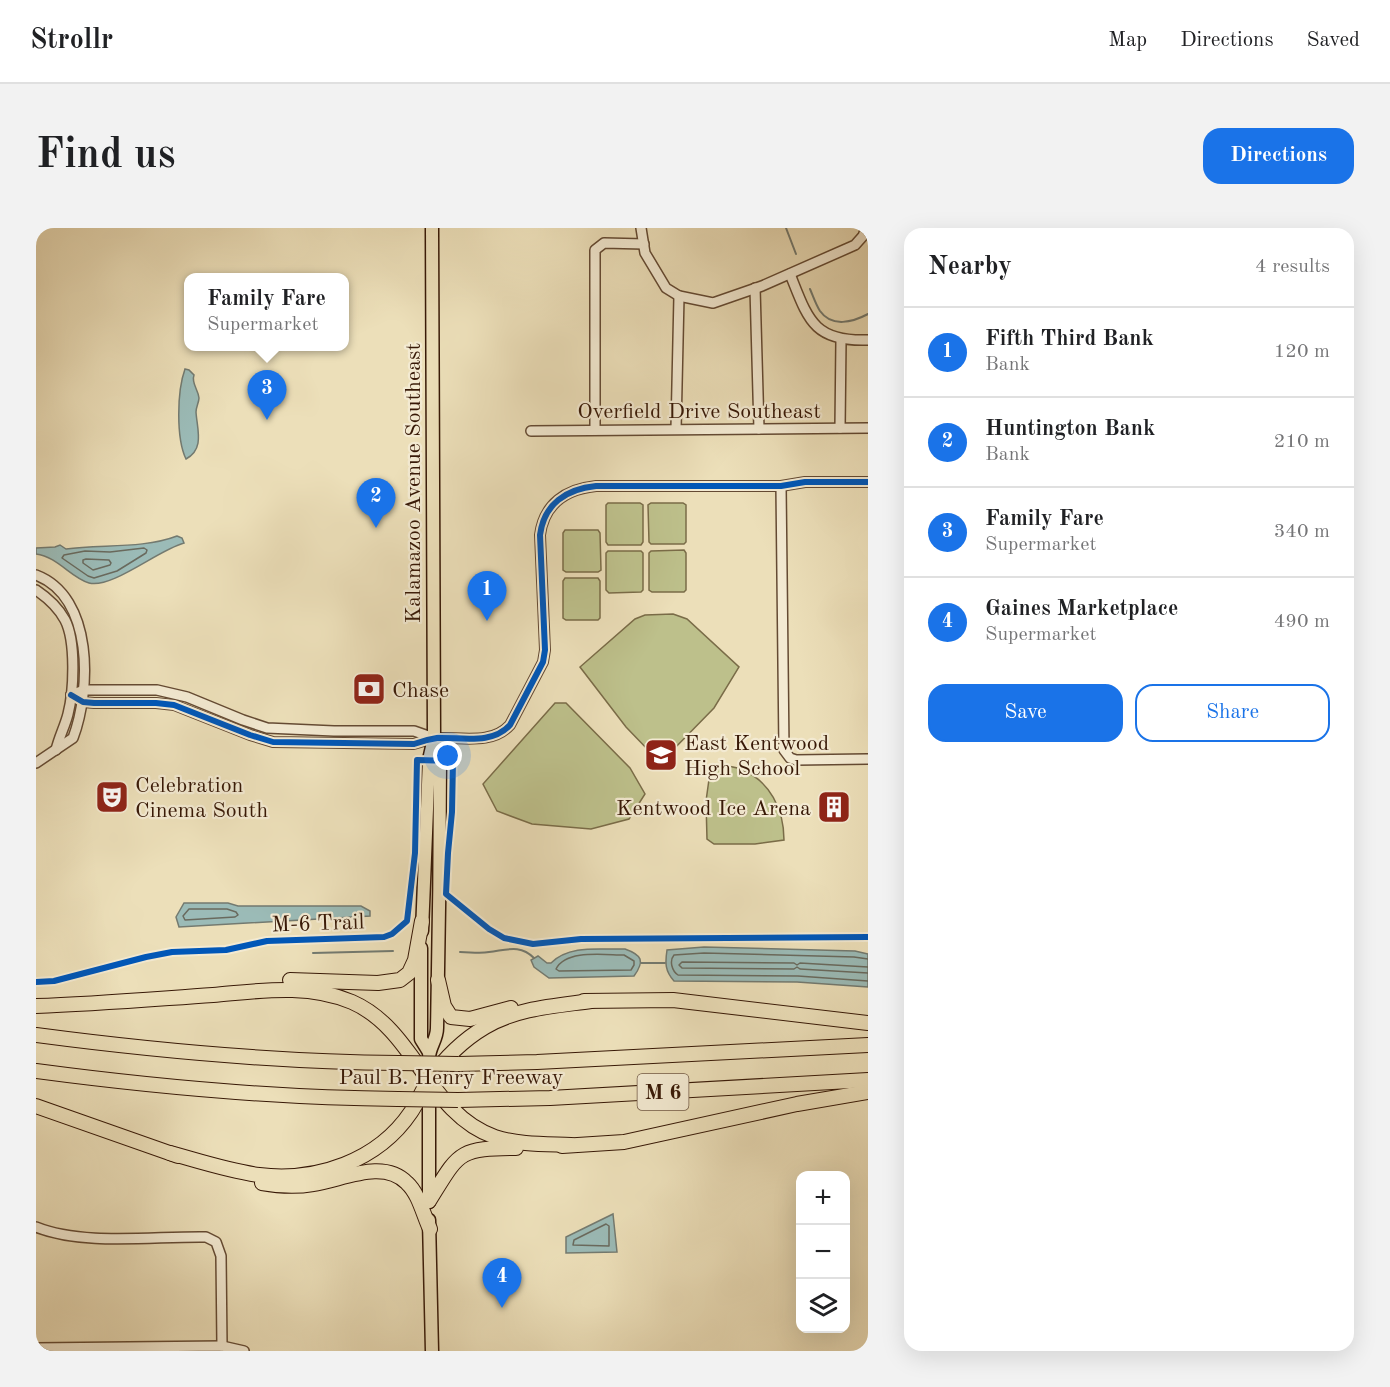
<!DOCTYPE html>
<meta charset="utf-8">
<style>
:root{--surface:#fff;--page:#f2f2f2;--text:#202124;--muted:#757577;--line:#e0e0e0;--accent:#1a73e8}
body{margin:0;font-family:"Old Standard TT",serif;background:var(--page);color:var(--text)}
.controls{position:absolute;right:18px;bottom:18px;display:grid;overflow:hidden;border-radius:12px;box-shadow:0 6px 24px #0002}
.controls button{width:54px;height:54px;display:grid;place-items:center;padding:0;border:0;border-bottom:2px solid var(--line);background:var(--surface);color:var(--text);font:30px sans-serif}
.you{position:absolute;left:412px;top:528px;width:21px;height:21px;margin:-15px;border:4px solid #fff;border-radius:50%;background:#1a73e8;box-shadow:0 0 0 9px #1a73e833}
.badge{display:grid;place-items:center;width:39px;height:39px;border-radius:50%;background:var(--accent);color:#fff;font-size:20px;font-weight:700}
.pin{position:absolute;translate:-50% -50px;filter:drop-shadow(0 2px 3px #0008)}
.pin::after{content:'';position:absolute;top:32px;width:21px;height:18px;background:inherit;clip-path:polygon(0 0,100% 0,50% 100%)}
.popup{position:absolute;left:148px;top:45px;width:165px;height:78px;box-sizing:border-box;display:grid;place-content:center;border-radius:12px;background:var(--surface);filter:drop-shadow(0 2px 4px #0005);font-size:20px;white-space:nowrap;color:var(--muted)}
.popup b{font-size:22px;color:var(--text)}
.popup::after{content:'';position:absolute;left:50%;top:100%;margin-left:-12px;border:12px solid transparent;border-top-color:var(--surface)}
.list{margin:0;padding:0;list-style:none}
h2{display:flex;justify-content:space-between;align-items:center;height:78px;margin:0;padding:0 24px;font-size:26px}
h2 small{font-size:20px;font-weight:400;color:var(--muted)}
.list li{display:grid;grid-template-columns:39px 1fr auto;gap:18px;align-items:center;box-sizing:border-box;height:90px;padding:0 24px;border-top:2px solid var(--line)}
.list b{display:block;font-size:22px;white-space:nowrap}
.list p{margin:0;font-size:20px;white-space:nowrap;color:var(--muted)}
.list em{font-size:20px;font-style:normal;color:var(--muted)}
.actions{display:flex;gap:12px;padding:18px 24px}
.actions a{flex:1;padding:14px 0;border:2px solid var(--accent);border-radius:18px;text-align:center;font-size:21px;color:var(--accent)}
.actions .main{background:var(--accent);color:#fff}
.icon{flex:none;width:33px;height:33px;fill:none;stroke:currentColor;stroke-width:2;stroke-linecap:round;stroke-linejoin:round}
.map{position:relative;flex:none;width:832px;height:1123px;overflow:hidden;border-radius:18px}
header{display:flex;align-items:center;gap:36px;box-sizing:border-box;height:84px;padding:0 30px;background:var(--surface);border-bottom:2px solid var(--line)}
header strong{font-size:28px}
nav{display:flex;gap:33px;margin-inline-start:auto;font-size:21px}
.intro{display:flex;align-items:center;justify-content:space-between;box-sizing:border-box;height:144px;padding:0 36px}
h1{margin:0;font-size:42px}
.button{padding:15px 27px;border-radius:18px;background:var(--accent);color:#fff;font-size:21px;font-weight:700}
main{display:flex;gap:36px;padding:0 36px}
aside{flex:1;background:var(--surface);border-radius:18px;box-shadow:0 6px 24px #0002}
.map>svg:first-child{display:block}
.green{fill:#bdc08b;stroke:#7a6c48;stroke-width:1.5}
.water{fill:#9bbbb7;stroke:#737a70;stroke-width:1.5}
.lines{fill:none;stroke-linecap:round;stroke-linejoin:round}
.shore{stroke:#696a5e;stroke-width:1.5}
.stream{stroke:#737a70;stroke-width:2}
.minor-casing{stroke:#644a33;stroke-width:12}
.major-casing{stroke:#371806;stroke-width:15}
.highway-casing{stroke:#371806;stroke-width:16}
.minor{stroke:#f3ead2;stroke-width:9}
.major{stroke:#ecdfb9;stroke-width:12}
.highway{stroke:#ecdfb9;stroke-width:14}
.highway-bridge-casing{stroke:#371806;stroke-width:16;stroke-linecap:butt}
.highway-bridge{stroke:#ecdfb9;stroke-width:14}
.cycleway-casing{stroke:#f3ead2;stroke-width:10}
.cycleway{stroke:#0057b8;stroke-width:6}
.labels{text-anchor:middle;stroke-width:4.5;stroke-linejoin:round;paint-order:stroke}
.shield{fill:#f3ead2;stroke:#6f5743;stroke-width:1.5}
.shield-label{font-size:21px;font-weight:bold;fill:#371806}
.street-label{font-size:22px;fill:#371806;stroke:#f3ead2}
.poi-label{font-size:22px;fill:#371806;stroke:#f3ead2;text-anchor:start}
</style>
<header>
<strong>Strollr</strong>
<nav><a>Map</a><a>Directions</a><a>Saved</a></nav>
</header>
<div class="intro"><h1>Find us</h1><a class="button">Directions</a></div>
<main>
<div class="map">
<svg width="832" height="1123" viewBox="0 0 832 1123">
<rect width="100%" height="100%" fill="#ecdfb9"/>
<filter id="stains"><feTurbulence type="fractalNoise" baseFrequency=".00333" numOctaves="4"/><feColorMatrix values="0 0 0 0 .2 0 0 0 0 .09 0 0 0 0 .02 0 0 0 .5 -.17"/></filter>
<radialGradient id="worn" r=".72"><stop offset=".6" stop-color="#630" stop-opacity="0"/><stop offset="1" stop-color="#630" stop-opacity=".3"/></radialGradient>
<g class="green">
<polygon points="572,275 604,275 607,277 607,314 605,317 572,317 570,314 570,277"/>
<polygon points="615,275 647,275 650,277 650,314 648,316 615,316 613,314 612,277"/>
<polygon points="529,302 562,302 564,305 565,342 562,344 530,344 527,342 527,305"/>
<polygon points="648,322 650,325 650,362 648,364 616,364 613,362 613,325 615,323"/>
<polygon points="572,323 605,323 607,325 607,362 605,364 573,365 570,362 570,325"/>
<polygon points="529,350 562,350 564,353 564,390 562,392 530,392 527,390 527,353"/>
<polygon points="637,386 651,391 703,439 678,480 632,527 617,527 590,499 544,439 599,391 609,387"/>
<polygon points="519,475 530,475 594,540 609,566 593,591 555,601 496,596 461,583 447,556"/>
<path d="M675,537C684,538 695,537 704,541C734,552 748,582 748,612L719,616H678L671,611L670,573Z"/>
</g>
<g class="water">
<path d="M149,141L153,142L158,147C155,155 162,161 163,170C163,174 160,179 160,184C161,201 169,221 150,231C140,210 141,163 149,141Z"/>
<path d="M141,308L146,310L148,315C122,322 76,361 53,355C35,350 22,329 0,326V320L19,319L24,317L30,321C65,316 107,321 141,308Z"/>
<polygon points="148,675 192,675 202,678 325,678 334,683 334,688 143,699 140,689"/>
<path d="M668,719L819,723L832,726V759L761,754L638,753C629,743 629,735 631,722Z"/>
<path d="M589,721C606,727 609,733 598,748L513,750L498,739L495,732L502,728L511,735H515C534,716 565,722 589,721Z"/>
<polygon points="577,986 581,1024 530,1025 530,1009"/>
</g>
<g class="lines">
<g class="shore">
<polygon points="108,320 111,322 110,325 81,343 58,350 52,348 26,330 28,327 49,323 74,324"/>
<polygon points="50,331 73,332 75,335 74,337 57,342 47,335 47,332"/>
<polygon points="153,681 191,681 200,684 202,687 199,689 149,692 147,688"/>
<path d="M588,727L598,733V737L595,742L523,743L520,741C530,721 569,727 588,727Z"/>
<path d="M832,731L818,729L668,725L638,727C633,733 636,743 642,747L762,748L832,753"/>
<polyline points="832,739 764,735 761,737 758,735 646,734 643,737 646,740 758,741 761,739 764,741 832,745"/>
<polygon points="570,996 573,998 573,1018 537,1017 538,1012"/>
</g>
<g class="stream">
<polyline points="750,0 760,26"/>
<path d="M774,61C777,68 780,77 784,83C796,100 817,94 832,86"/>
<path d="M424,724C434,724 444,726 453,724C471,722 484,716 498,730"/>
<polyline points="277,725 357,723"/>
<polyline points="605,735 629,735"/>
</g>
<g class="minor-casing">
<g id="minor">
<polyline points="605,0 609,25 630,60 643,68 677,75 726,58 819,17 827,8 830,0"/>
<path d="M754,46C772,91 777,114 832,112"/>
<polyline points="719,60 723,201"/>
<polyline points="804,200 805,112"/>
<polyline points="640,201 643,68"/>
<polyline points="559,202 559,22 568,15 608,16"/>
<polyline points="495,203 832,200"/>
<polyline points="745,258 748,522 754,530 760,532 832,531"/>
<path d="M0,347C58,369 55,462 37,510L0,535"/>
<path d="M0,362C12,370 22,379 29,392C40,413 38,463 32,486C29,498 23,509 20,522"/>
<path d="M35,467L47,474L58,475H120L138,477L214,507L237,514L378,516C386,513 394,511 401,510C426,509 456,517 474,497L507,434L509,422L504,307C508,276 530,261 560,258H745L769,254H832"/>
<polyline points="35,467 48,462 121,462 151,469 207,492 231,500 298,503 378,503 398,510"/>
<path d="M0,999C47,1018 118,1008 170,1009L180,1014L185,1028L186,1118"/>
<polyline points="0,1120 186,1118 208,1123"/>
</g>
</g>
<g class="major-casing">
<g id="major">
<polyline points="386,703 393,532 398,510 396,0"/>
<polyline points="385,720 385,811 393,824"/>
<path d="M393,830C393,819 401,812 401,800C403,711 404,622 404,533L398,511"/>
<polyline points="393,863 393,974"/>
<polyline points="393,992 396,1123"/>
</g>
</g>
<g class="highway-casing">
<g id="highway">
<polyline points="254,752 342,755 364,752 373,745 379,732 386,693"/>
<polyline points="402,752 408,778 415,789 434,791 475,780"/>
<polyline points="548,773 637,772 832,795"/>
<path d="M0,778C59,776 118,771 177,767C224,763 271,755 316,774C380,802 392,886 459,909C483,917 510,916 535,917"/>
<path d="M0,807C121,823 241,834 363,835"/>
<polyline points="422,836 501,834 832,817"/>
<path d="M0,843C120,859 241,870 362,871"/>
<polyline points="422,872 514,870 832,852"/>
<polyline points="0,878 142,928"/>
<polyline points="526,918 588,914 761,876 832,864"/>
<path d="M134,925C163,933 193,943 223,947C281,954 342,933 375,884C382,874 386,862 393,852C408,831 427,812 449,799C481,780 519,778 555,773"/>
<path d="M226,955C243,958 260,959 277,956C306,952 347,930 371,955C383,966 387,986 394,1001"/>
<path d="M393,973C423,925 421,920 480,920"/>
</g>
</g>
<use href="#minor" class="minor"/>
<use href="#major" class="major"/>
<use href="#highway" class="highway"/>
<g class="highway-bridge-casing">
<g id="highway-bridge">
<polyline points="363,835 422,836"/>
<polyline points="362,871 422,872"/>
</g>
</g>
<use href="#highway-bridge" class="highway-bridge"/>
<g class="cycleway-casing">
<g id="cycleway">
<path d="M35,467L47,474L58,475H120L138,477L214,507L237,514L378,516C386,513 394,511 401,510C426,509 456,517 474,497L507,434L509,422L504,307C508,276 530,261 560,258H745L769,254H832"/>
<polyline points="0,754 18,753 110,729 136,724 190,722 231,713 348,709 356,706 371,693 379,625 381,532 417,533 416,584 412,625 410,666 453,701 468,710 497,716 545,711 832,709"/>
</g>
</g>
<use href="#cycleway" class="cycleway"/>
</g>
<defs>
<g id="bank-square" transform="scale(1.725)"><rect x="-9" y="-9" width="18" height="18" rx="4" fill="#8f2418" stroke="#f3ead2"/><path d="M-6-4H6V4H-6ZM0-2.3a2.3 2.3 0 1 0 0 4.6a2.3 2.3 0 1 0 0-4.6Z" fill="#fff"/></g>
<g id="school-square" transform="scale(1.725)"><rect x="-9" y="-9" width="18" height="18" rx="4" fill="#8f2418" stroke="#f3ead2"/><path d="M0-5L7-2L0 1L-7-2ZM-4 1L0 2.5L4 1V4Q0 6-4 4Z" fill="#fff"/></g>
<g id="theatre-square" transform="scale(1.725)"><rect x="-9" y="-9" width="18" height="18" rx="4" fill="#8f2418" stroke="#f3ead2"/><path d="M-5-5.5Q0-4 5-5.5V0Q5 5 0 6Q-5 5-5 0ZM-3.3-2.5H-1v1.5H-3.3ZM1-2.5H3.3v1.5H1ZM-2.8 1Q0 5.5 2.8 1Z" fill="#fff"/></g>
<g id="building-square" transform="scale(1.725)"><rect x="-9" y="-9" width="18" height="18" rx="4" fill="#8f2418" stroke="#f3ead2"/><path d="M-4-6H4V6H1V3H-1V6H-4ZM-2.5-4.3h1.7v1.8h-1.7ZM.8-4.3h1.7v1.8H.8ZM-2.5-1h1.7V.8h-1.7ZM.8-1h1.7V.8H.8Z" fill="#fff"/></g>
</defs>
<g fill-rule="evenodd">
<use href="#bank-square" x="333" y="461"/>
<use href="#school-square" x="625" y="527"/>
<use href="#theatre-square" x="76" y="569"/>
<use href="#building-square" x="798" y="579"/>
</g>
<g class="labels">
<rect class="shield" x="601.5" y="846" width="51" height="36" rx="4.5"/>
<g class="shield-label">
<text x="627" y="871">M 6</text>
</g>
<g class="street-label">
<text x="663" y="190">Overfield Drive Southeast</text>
<text transform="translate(376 255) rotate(-90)" y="8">Kalamazoo Avenue Southeast</text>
<text transform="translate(282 694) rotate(-2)" y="8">M-6 Trail</text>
<text x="415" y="856">Paul B. Henry Freeway</text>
</g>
<g class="poi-label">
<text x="356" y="469">Chase</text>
<text x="648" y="522">East Kentwood<tspan x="648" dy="25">High School</tspan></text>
<text x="99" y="564">Celebration<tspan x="99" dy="25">Cinema South</tspan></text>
<text x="775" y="587" text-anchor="end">Kentwood Ice Arena</text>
</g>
</g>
<rect width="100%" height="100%" filter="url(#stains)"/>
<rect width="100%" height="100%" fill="url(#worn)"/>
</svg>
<div class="controls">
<button>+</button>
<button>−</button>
<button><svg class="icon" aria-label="layers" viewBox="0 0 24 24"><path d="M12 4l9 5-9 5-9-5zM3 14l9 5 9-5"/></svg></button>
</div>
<div class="you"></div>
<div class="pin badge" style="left:451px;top:393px">1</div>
<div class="pin badge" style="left:340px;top:300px">2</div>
<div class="pin badge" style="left:231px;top:192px">3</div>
<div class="popup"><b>Family Fare</b>Supermarket</div>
<div class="pin badge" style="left:466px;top:1080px">4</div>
</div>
<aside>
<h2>Nearby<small>4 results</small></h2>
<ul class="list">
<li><span class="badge">1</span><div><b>Fifth Third Bank</b><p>Bank</p></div><em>120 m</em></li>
<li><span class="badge">2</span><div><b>Huntington Bank</b><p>Bank</p></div><em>210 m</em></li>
<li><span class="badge">3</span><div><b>Family Fare</b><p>Supermarket</p></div><em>340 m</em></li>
<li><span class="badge">4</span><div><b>Gaines Marketplace</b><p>Supermarket</p></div><em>490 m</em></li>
</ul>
<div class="actions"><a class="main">Save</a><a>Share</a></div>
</aside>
</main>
